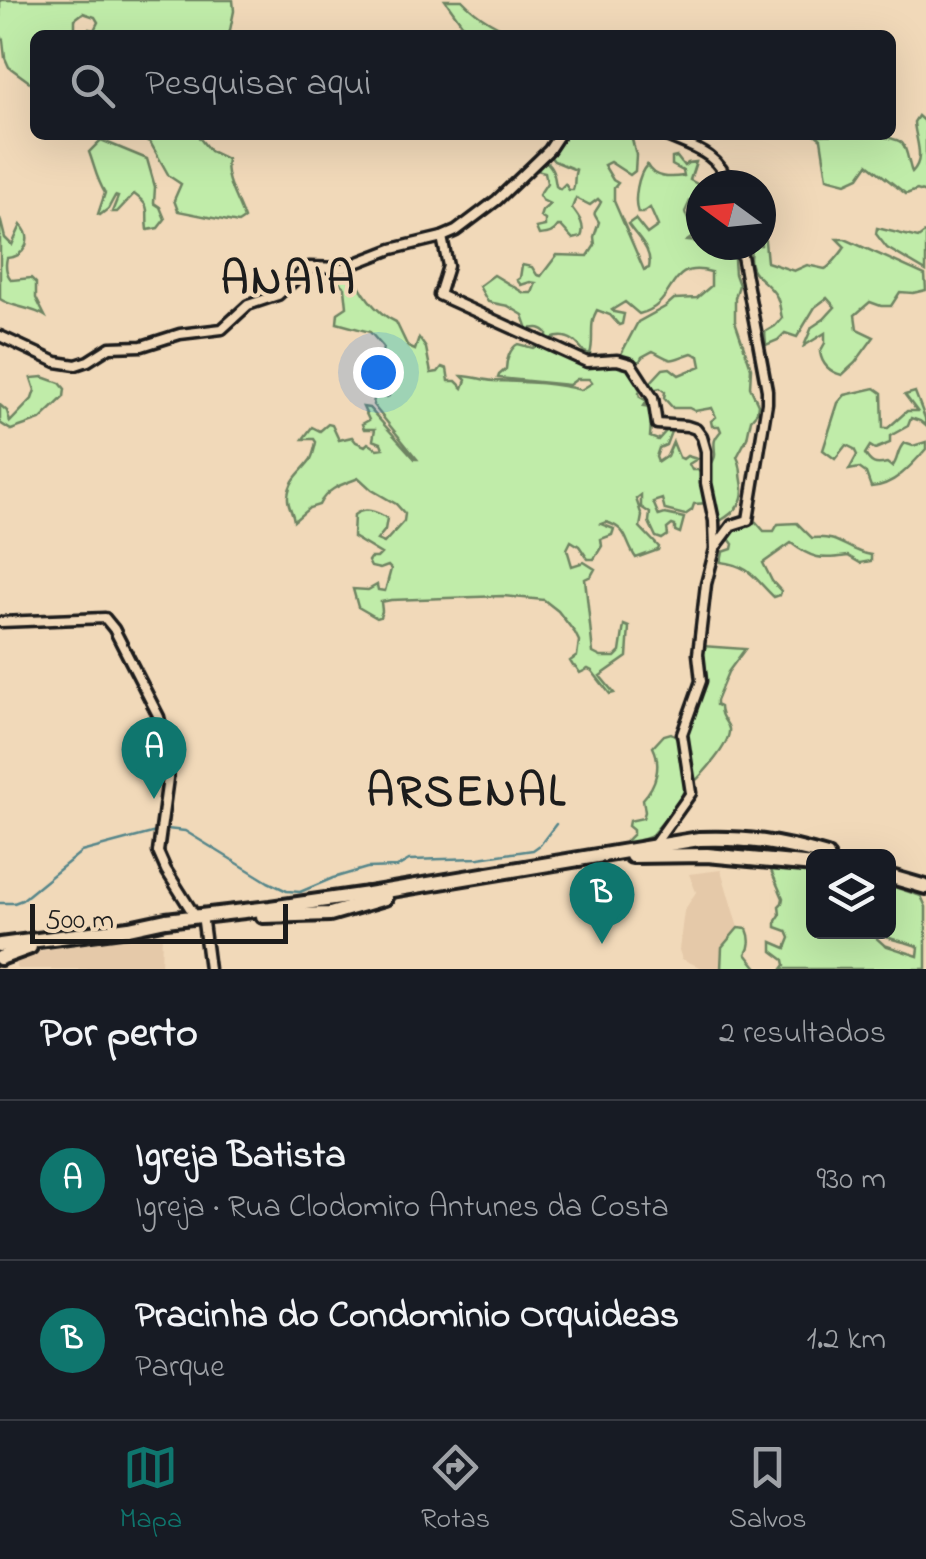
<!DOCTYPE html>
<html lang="pt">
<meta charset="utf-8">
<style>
:root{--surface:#171b24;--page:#242831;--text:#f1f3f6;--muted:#9ea1a6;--line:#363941;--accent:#0f766e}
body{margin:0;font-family:"Indie Flower",sans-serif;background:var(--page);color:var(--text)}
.controls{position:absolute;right:30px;bottom:30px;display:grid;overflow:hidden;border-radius:15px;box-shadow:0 10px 40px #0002}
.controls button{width:90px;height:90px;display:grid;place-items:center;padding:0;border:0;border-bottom:2px solid var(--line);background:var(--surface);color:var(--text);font:50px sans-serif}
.compass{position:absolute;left:686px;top:170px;width:90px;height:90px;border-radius:50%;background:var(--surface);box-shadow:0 10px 40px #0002;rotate:285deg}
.scale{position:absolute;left:30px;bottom:25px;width:258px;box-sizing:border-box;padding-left:10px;border:5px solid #1c1c1c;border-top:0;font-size:28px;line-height:35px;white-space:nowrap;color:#1c1c1c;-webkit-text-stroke:8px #f1d9b9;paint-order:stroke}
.you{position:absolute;left:378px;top:372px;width:35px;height:35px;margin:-25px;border:8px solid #fff;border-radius:50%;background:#1a73e8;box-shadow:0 0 0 15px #1a73e833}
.badge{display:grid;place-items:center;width:65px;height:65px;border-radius:50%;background:var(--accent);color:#fff;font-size:32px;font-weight:700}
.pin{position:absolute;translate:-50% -82px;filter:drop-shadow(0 2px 5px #0008)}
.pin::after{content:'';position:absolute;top:52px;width:35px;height:30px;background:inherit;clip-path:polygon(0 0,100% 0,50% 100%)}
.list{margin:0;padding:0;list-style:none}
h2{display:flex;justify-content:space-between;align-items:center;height:130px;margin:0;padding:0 40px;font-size:42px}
h2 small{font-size:32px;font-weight:400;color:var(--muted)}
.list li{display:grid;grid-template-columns:65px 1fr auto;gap:30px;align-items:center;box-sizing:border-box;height:160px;padding:0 40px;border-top:2px solid var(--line)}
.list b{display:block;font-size:38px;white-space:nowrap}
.list p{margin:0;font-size:32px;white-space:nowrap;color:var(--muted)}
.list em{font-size:32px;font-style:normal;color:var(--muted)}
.icon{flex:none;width:55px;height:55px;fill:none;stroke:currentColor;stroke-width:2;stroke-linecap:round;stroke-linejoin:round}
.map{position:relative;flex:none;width:926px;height:969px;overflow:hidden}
.search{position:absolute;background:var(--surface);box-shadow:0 10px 40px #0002;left:30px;right:30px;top:30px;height:110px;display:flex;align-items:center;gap:25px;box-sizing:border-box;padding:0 35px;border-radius:15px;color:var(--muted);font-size:38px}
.sheet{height:450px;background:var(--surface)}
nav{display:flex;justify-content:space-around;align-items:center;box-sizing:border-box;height:140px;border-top:2px solid var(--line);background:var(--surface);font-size:28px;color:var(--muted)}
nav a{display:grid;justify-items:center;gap:5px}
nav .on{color:var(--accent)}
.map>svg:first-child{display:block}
.built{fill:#e5c9a9}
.green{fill:#c0eca9;stroke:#6e8462;stroke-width:2.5}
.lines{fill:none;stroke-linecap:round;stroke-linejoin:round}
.stream{stroke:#56868a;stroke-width:2.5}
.minor-casing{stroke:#1c1c1c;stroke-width:15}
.highway-casing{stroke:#1c1c1c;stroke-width:20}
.minor{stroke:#f1d9b9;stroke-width:8}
.highway{stroke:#f1d9b9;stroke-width:12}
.labels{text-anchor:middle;stroke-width:8;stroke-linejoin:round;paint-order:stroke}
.district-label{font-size:45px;font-weight:bold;letter-spacing:2.5px;fill:#1c1c1c;stroke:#f1d9b9}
</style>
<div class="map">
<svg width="926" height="969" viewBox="0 0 926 969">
<rect width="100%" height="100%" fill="#f1d9b9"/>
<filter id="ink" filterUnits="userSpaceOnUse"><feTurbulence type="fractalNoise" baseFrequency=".01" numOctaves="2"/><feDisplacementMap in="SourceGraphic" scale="20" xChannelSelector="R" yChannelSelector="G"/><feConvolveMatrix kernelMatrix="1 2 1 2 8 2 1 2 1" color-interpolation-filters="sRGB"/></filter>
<g filter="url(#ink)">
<g class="built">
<polygon points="721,870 738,928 722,947 721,969 704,969 682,959 679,950 684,911 696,892 689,874"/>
<polygon points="162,934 161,969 17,969 15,956 66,946"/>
</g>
<g class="green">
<polygon points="0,0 233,0 234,11 229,35 85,35 89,29 94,30 98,22 95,17 83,13 75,19 75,33 71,35 35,35 35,86 9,67 5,58 3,40 0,34"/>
<path d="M445,0H462C477,16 501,31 523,35H470Z"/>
<path d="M918,116L926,123V193L917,190L906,194L868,164L859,177L846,183L827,178L821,139L816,135C836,135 888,132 902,143C907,147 909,166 912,172C926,159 915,139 914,122Z"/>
<path d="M132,135H197L210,151L227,159C223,179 238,200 244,219L238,223L178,211L174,200L181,184L169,176L150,142Z"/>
<path d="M559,135H625L632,139L636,155L635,171L630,175L610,162L604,165L613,180L618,183L614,188V201L644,270L649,268C653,250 637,238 628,224L635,219L647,234L658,226L650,208L643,213H638C633,200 638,174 647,165C654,179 670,178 684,176L683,171L672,165V158L677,157L684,166L688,163L696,162L690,180L701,186V197L691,199L685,212L690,225H701V235L694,236L687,241L701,242V245H733L735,274L739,285L735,298V321L751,368L750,387L758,404L757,412L751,419L747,438L737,457C742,466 740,472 742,481C746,501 737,511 720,521L708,470C711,464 716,459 715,453C714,442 713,440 721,431L719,426H712L711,421L716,417L712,408L695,411L689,408H673L664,398L665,392L660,388L652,390L650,383L663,369L670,368L679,375L701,366L699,356L692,353C668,361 676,363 653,351L642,357L640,361L633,362L620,356L638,322L665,307L674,299L697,298L711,286V272C664,259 679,305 639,314L625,302L612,310L614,312L624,314L622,324L619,325L610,315L597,310C588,325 595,339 590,354L584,352C576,340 565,333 551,339L547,337V333C541,326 536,328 528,329L523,315L508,306L488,302L479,286L494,275L524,293H532L536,283L530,282L521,285L517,280L520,278L522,265L532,267L537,275L541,276L557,255L588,256L595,245L594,237L599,222C591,210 595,215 601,202L598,199L590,205L576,198L572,208C579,217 586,226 581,237L573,239L561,226H558C553,234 547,234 539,235L536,228L545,226V220L540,217L542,211L550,204L542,200L539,195L547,183L545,172L536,170L534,165L544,160C554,167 554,175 556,186L560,189L565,184L569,190H573C576,183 573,178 576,170L554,161L549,155Z"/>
<path d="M101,140L147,159L155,187L154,203L160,207L165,219L158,228L148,230C145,210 153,208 134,194L117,212H112L118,197L115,196L108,209L100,215L98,214L105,193C96,178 95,168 89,152Z"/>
<path d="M0,218L5,238L12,245L21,225C34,239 25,257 7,258C5,265 6,275 12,280L31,278L36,283V298L45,316C31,307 13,308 0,299Z"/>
<path d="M761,219L763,220L767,262L794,271L807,265L825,269C830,267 842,252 845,247L837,239H845L925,275L926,290L913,293L900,292L891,306H881L870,302L855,315L857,329L874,337L855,363L842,375C830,372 822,365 820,352L825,343V333L804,346L812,327L824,319L835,307L827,298L815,307L797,337L785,333L778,340L766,345L765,332L775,326L782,318C780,311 780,300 775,294C762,275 744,276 752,245H761Z"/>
<polygon points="877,228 918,238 926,232 926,271 887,248 876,234"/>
<path d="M351,269C361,291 374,312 396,322L408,347L415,350L419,338L426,348L431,373L438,372L442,367L447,369L449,381H456L463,388L466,380L462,376C473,376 482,380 493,381C522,382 552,382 581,390L592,383L589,379H577L569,385L498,378L499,375L506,369C506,361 510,348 518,344L533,348L542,343L550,344L552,352L557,351L591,361V367C601,368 604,362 614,361C630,360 637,376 643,388L639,393L640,397L647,401L644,406L651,407L652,409L650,437L658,440L667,430L672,429L666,445L659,448L656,457L658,462L667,456L673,442L679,457L683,459L687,456L697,459L689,464L692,470H698L703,476L709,503L694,504L692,510L685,515L665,510L662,499L653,502L659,516L665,514L684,518L680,533L675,531V526L672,525L667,529L668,535L662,539L656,537L649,522L650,513L641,507V495L636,499L642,516L640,527L659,547L658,550L636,558C624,541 629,529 606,522L601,524L614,529L612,535L601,539L602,546L594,559H588L579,546L571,541L567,549L572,566L584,562L595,569L591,576L585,579L593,653L601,657H615L620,652L624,625L629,627L627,657L600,676L614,693L610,694L592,671L588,669L580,673L576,667L573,666L570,661L577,656L579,641L575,633L558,611L544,600L503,596L391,600L381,602L382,611L380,617L377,618L358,607L353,589L368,590L377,585L378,590L385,591L391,569L388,566L380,569L371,567L368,561L370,558H377L381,554L353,537L354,515C365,507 376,511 387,518L385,530L377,540L384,543L404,521L405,514L396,504L372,490L359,478C343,484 327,488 319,505L309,508L294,521C293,511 287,506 288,496C290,478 302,472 311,459C313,455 315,447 316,442L314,439H303L312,427L320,431L328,424L332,425L339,440L352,437L356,442L365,446L368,443L377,449L383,448L381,443L373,440L375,429H364L362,424L369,420L363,407L369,408L415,459H417L373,405L376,386L387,397L389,396L390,390L378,379L383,347L370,332L337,323L338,313L347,307L345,288L334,276L339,272Z"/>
<polygon points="43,377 60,383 65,389 64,397 40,420 11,430 0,423 0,405 7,411 10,422 32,399 35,390 31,378"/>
<path d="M875,388L882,393L883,428H888L907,411H917L905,395L915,392L925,418L926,426L920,421L911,418L908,426L890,436V443L875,449L870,446L865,454C871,464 875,466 887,463L892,467C899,459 896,451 904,443L913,446L926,442V449C912,465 894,486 871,487L866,473L859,468L849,470L857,455L854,449L846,445L835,459L823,450L838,403L845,395Z"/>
<path d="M751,521L756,522L764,531H774L778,524L797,523L812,538C841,535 846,551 871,555V561L860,563L848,556C821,560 812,559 791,543L763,563L772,581L781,591L780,595L774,597C754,578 751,566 721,562L723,552L732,549L733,544L726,535L736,525Z"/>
<path d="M702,646L745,649L728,672L716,701V705L720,707C720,719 728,722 729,729C731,744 702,775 692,784L684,730L702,667Z"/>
<path d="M671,733L676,736L678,743L685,785L681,800L650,837L627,845L626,841L633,834V830L628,826L629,821L643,818L645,812L643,799C656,785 662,765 653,747L664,735Z"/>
<path d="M769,866L813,869L814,932H864L872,934L884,945L918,956L919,947C905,940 891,942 880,932H888L892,919L889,917V885L921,896L926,907V969H782L785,965L784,960L772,951V942L786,948L790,938L787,931L776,927V921L780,915L779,906L782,903L783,898Z"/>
<path d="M738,928L747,929C751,938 751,946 746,954L758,969H721L722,947Z"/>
</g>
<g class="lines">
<polyline class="stream" points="0,903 14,903 22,900 81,852 167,829 185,831 268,882 287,891 300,892 333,878 367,868 397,867 409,860 479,858 533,850 540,845 556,824"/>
<g class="minor-casing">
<g id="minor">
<path d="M664,135C691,147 720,153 729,185"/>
<polyline points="442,237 448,266 439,295 587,362 617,360 631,364 653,398 657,424 687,426 696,429 702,437 706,451 706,483 714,521 715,549 706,584 698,654 701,681 682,734 691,793 654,845"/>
<polyline points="0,336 56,362 76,365 88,361 110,347 142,346 180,334 222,329 248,305 278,295 309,267 343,268 392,249 442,237 456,231 497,200 549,150 559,135"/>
<polyline points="717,545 732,525 748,520 767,403 767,390 740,245"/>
<polyline points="0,622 105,618 114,629 159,717 170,763 158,852 166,870 195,916"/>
<polyline points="203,922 209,969"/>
</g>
</g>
<g class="highway-casing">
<g id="highway">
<polyline points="632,856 707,855 814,865"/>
<polyline points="888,876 926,887"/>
<polyline points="263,916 330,914 385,898"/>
<path d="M0,945L129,928L166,920L270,908L368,894L699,839C746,837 782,843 827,856"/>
<polyline points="0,958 30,947"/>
</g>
</g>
<use href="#minor" class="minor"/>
<use href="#highway" class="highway"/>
</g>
</g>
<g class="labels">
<g class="district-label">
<text x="289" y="293">ANAIA</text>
<text x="467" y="805">ARSENAL</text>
</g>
</g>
</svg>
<div class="controls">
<button><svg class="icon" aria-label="layers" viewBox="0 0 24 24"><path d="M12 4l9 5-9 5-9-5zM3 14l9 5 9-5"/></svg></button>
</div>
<svg class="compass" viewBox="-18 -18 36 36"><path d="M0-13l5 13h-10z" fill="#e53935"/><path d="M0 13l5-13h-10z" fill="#9ea1a6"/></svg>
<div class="scale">500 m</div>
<div class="you"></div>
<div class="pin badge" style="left:154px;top:799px">A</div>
<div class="pin badge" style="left:602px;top:944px">B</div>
<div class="search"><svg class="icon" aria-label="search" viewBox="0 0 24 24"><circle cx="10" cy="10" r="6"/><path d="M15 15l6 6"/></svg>Pesquisar aqui</div>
</div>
<section class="sheet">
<h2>Por perto<small>2 resultados</small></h2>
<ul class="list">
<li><span class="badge">A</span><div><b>Igreja Batista</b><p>Igreja · Rua Clodomiro Antunes da Costa</p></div><em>930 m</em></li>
<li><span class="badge">B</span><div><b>Pracinha do Condominio Orquideas</b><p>Parque</p></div><em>1.2 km</em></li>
</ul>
</section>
<nav>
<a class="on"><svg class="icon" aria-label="map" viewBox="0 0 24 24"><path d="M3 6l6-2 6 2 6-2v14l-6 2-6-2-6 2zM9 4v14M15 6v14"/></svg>Mapa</a>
<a><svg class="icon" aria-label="directions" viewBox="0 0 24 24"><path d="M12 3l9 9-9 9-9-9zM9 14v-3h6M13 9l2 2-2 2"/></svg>Rotas</a>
<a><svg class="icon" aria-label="saved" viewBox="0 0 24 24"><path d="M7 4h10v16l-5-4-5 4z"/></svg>Salvos</a>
</nav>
